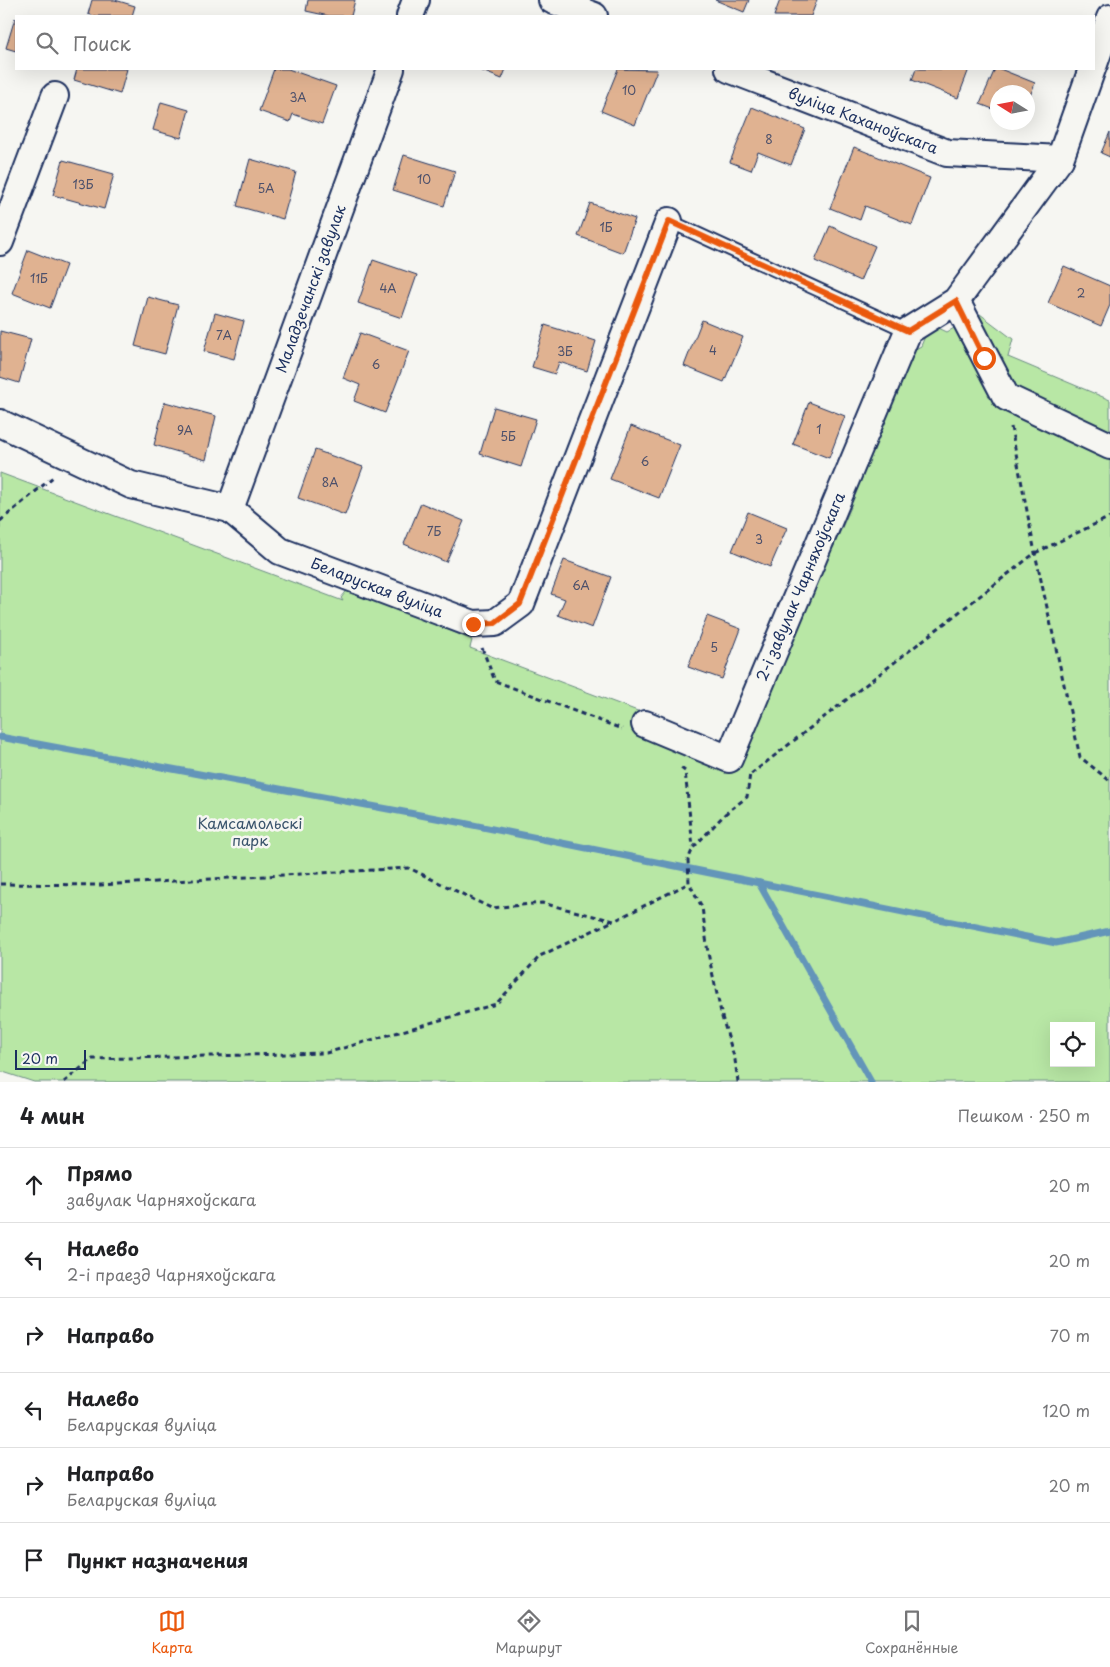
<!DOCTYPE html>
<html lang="ru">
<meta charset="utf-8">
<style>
:root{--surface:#fff;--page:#f2f2f2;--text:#202124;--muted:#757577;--line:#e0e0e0;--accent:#ea580c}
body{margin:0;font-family:"Playpen Sans",sans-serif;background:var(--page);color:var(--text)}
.controls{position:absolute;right:15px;bottom:15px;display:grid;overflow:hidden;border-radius:0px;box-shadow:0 5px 20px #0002}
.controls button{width:45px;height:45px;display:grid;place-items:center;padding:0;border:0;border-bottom:1px solid var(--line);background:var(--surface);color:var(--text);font:25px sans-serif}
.compass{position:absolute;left:990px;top:85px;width:45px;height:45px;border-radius:50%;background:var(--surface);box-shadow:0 5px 20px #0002;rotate:281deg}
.scale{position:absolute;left:15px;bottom:12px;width:71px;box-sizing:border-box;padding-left:5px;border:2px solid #1b2f5e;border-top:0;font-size:14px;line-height:18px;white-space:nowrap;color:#1b2f5e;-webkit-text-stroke:4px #f6f6f2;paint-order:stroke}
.stop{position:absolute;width:15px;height:15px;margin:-11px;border:4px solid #ea580c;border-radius:50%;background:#fff}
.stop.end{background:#ea580c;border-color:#fff;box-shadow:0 1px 5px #0008}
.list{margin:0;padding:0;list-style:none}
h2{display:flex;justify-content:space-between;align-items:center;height:65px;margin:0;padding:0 20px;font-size:21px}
h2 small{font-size:16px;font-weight:400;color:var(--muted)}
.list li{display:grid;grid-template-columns:32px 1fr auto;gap:15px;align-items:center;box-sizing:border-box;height:75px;padding:0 20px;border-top:1px solid var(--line)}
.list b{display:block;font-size:19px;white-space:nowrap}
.list p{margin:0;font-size:16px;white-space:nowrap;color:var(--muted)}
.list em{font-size:16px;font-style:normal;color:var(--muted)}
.icon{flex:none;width:28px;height:28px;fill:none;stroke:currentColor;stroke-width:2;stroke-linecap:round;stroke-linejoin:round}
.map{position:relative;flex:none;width:1110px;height:1082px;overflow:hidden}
.search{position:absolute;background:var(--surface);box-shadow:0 5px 20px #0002;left:15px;right:15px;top:15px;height:55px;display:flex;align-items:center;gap:12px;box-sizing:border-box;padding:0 18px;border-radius:0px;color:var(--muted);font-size:19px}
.sheet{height:515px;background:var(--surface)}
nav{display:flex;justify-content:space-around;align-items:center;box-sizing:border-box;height:70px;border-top:1px solid var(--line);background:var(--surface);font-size:14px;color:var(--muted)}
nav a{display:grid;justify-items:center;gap:2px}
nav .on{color:var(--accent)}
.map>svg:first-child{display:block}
.green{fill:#b8e7a5;stroke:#6a8b82;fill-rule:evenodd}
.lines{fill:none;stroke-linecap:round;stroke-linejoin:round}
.stream{stroke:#6495b9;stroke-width:7}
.building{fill:#e0b291;stroke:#1b2f5e}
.service-casing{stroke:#1b2f5e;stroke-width:16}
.minor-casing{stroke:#1b2f5e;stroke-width:30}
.path{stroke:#1b2f5e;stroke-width:3;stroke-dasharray:5 4;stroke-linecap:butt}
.service{stroke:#f6f6f2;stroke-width:12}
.minor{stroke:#f6f6f2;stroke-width:26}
.route{stroke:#ea580c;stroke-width:6}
.labels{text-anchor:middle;stroke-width:5;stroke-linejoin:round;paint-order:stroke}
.number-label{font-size:12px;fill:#4c506b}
.street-label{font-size:15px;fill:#1b2f5e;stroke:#f6f6f2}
.park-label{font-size:15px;fill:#3a546c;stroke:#f6f6f2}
</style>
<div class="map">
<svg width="1110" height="1082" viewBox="0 0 1110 1082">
<rect width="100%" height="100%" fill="#f6f6f2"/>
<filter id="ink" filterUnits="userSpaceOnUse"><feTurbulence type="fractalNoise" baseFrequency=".02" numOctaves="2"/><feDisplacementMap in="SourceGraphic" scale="10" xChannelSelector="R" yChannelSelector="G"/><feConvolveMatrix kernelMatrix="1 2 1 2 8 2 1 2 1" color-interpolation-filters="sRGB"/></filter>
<g filter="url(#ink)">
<path class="green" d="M980,314L1013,339L1008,357L1110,400V1082H34L0,1071V473L343,601L341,598L349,588L472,640L470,648L744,751L827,546L833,548L851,507H843L908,353L921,346L930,324L947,332ZM1054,1026H1091V1063H1054Z"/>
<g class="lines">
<g class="stream">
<polyline points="0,737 463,823 1056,943 1110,931"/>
<polyline points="759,883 871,1082"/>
</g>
</g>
<g class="building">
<polygon points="92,0 115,0 135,6 132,16 95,16 88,14"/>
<polygon points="308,0 355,0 351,16 329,16 306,11"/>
<polygon points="715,0 749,0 744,12"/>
<polygon points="780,0 817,0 811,16 774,16"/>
<polygon points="15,18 16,19 16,51 6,48"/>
<polygon points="77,69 127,69 120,94 74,80"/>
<polygon points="274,69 288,69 336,86 322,124 293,114 290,122 259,111"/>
<polygon points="477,69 506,69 502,79"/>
<polygon points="618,69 657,70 635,125 601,111"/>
<polygon points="916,69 969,69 958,98 912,80"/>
<polygon points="995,69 1000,69 1035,83 1028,101 1028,92 998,92 998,111 980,104"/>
<polygon points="161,102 189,110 181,138 153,130"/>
<polygon points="752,107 805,129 791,165 758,152 751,170 730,162"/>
<polygon points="1110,132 1110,157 1101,153"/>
<polygon points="854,147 930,178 912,225 865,206 860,220 830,208"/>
<polygon points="404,155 455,171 444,206 393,190"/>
<polygon points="250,159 296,172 283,219 237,206"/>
<polygon points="63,160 114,174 104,209 53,195"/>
<polygon points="590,203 635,219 623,253 578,236"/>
<polygon points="830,226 875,246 860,281 815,261"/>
<polygon points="28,250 66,265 50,308 12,293"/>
<polygon points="373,260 417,275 402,318 358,303"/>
<polygon points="1064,266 1110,286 1110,305 1101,326 1048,303"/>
<polygon points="148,297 178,305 165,354 135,346"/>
<polygon points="215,313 244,321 234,359 204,351"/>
<polygon points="702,320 743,337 724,382 684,366"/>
<polygon points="545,325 596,341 587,371 559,362 555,374 532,367"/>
<polygon points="0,331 31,339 19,383 0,377"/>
<polygon points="360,333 409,351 385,413 354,401 360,385 343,378"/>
<polygon points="165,402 216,416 206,460 154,445"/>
<polygon points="809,402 845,416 829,458 793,444"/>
<polygon points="494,407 536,419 521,467 480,454"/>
<polygon points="631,426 680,445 659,498 610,479"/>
<polygon points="315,450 363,467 345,515 298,498"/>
<polygon points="421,503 464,521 446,562 404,544"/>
<polygon points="748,512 787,528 770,567 732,551"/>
<polygon points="564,560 611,577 592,628 558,615 565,599 551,594"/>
<polygon points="707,616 741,629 722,679 688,667"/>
</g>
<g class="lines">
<g class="service-casing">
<polyline id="service" points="669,221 908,331"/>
</g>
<g class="minor-casing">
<g id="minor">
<polyline points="552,0 594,16"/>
<polyline points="410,16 416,0"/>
<polyline points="1094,64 1110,18"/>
<polyline points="729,69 947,153 1060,159"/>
<polyline points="0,242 55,96"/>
<polyline points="956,301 1006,397 1110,446"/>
<polyline points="0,423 131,485 230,509 280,551 473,624 495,623 521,604 669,221"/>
<polyline points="230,509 391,69"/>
<polyline points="645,724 729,759 908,331 956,301 1060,159 1092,69"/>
</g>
</g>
<g class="path">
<polyline points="1011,427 1035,553 1080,757 1110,781"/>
<polyline points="0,521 53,477"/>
<polyline points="482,648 495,681 622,729"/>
<polyline points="681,768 685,771 693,847"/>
<polyline points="751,774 1035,553 1110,517"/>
<polyline points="0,884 101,885 409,868 491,908 542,903 614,921 689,883"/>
<polyline points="64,1082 92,1059 326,1053 496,1004 540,956 613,921"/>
<polyline points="738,1082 735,1060 722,1017 708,953 702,907 689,883 688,860 693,848 725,814 747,797 750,773"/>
</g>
<use href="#service" class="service"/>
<use href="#minor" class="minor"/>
</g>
</g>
<g class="lines" filter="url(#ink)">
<polyline class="route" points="473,624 495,623 520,604 669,221 908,331 956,301 984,358"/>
</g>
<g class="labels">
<g class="number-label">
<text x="629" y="95">10</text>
<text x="298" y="102">3А</text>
<text x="769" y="144">8</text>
<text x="424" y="184">10</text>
<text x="83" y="189">13Б</text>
<text x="266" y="193">5А</text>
<text x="606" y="232">1Б</text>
<text x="39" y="283">11Б</text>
<text x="388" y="293">4А</text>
<text x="1081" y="298">2</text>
<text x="224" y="340">7А</text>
<text x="713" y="355">4</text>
<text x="565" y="356">3Б</text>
<text x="376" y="369">6</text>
<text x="819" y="434">1</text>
<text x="185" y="435">9А</text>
<text x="508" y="441">5Б</text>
<text x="645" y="466">6</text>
<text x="330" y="487">8А</text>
<text x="434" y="536">7Б</text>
<text x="759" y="544">3</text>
<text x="581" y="590">6А</text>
<text x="714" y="652">5</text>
</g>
<g class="street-label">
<text transform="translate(863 121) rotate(21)" y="5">вуліца Каханоўскага</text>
<text transform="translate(311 289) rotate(-70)" y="5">Маладзечанскі завулак</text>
<text transform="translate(801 587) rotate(-67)" y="5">2-і завулак Чарняхоўскага</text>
<text transform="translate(377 588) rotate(21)" y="5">Беларуская вуліца</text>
</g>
<g class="park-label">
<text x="250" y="829">Камсамольскі<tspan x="250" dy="17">парк</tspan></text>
</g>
</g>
</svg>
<div class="controls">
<button><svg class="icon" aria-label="locate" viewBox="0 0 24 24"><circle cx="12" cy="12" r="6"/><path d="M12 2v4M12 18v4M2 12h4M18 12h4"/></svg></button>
</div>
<svg class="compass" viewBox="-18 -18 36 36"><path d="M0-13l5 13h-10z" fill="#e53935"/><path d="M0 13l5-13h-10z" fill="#757577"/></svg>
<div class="scale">20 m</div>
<div class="stop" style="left:984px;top:358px"></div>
<div class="stop end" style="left:473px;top:624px"></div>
<div class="search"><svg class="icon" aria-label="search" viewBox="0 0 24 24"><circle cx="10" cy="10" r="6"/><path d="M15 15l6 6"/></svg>Поиск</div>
</div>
<section class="sheet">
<h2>4 мин<small>Пешком · 250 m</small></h2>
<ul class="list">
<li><svg class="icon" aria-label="ahead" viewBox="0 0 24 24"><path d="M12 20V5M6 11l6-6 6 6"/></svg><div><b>Прямо</b><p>завулак Чарняхоўскага</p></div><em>20 m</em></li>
<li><svg class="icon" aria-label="left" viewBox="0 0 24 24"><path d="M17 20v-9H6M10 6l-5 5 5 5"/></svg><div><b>Налево</b><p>2-і праезд Чарняхоўскага</p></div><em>20 m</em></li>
<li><svg class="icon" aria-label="right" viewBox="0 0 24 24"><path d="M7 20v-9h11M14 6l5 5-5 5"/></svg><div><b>Направо</b></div><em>70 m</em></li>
<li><svg class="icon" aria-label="left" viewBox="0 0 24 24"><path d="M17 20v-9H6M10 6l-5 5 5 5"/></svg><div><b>Налево</b><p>Беларуская вуліца</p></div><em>120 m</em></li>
<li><svg class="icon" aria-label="right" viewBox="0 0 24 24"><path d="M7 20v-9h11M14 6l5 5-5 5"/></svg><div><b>Направо</b><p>Беларуская вуліца</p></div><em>20 m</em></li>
<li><svg class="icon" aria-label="arrive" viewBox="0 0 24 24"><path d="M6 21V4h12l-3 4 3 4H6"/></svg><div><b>Пункт назначения</b></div></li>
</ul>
</section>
<nav>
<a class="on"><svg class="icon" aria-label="map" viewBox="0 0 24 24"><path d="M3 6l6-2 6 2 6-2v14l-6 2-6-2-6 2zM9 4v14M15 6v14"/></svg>Карта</a>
<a><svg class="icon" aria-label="directions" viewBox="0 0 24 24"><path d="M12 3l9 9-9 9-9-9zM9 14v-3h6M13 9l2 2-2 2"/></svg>Маршрут</a>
<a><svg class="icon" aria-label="saved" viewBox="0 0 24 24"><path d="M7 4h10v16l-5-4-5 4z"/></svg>Сохранённые</a>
</nav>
